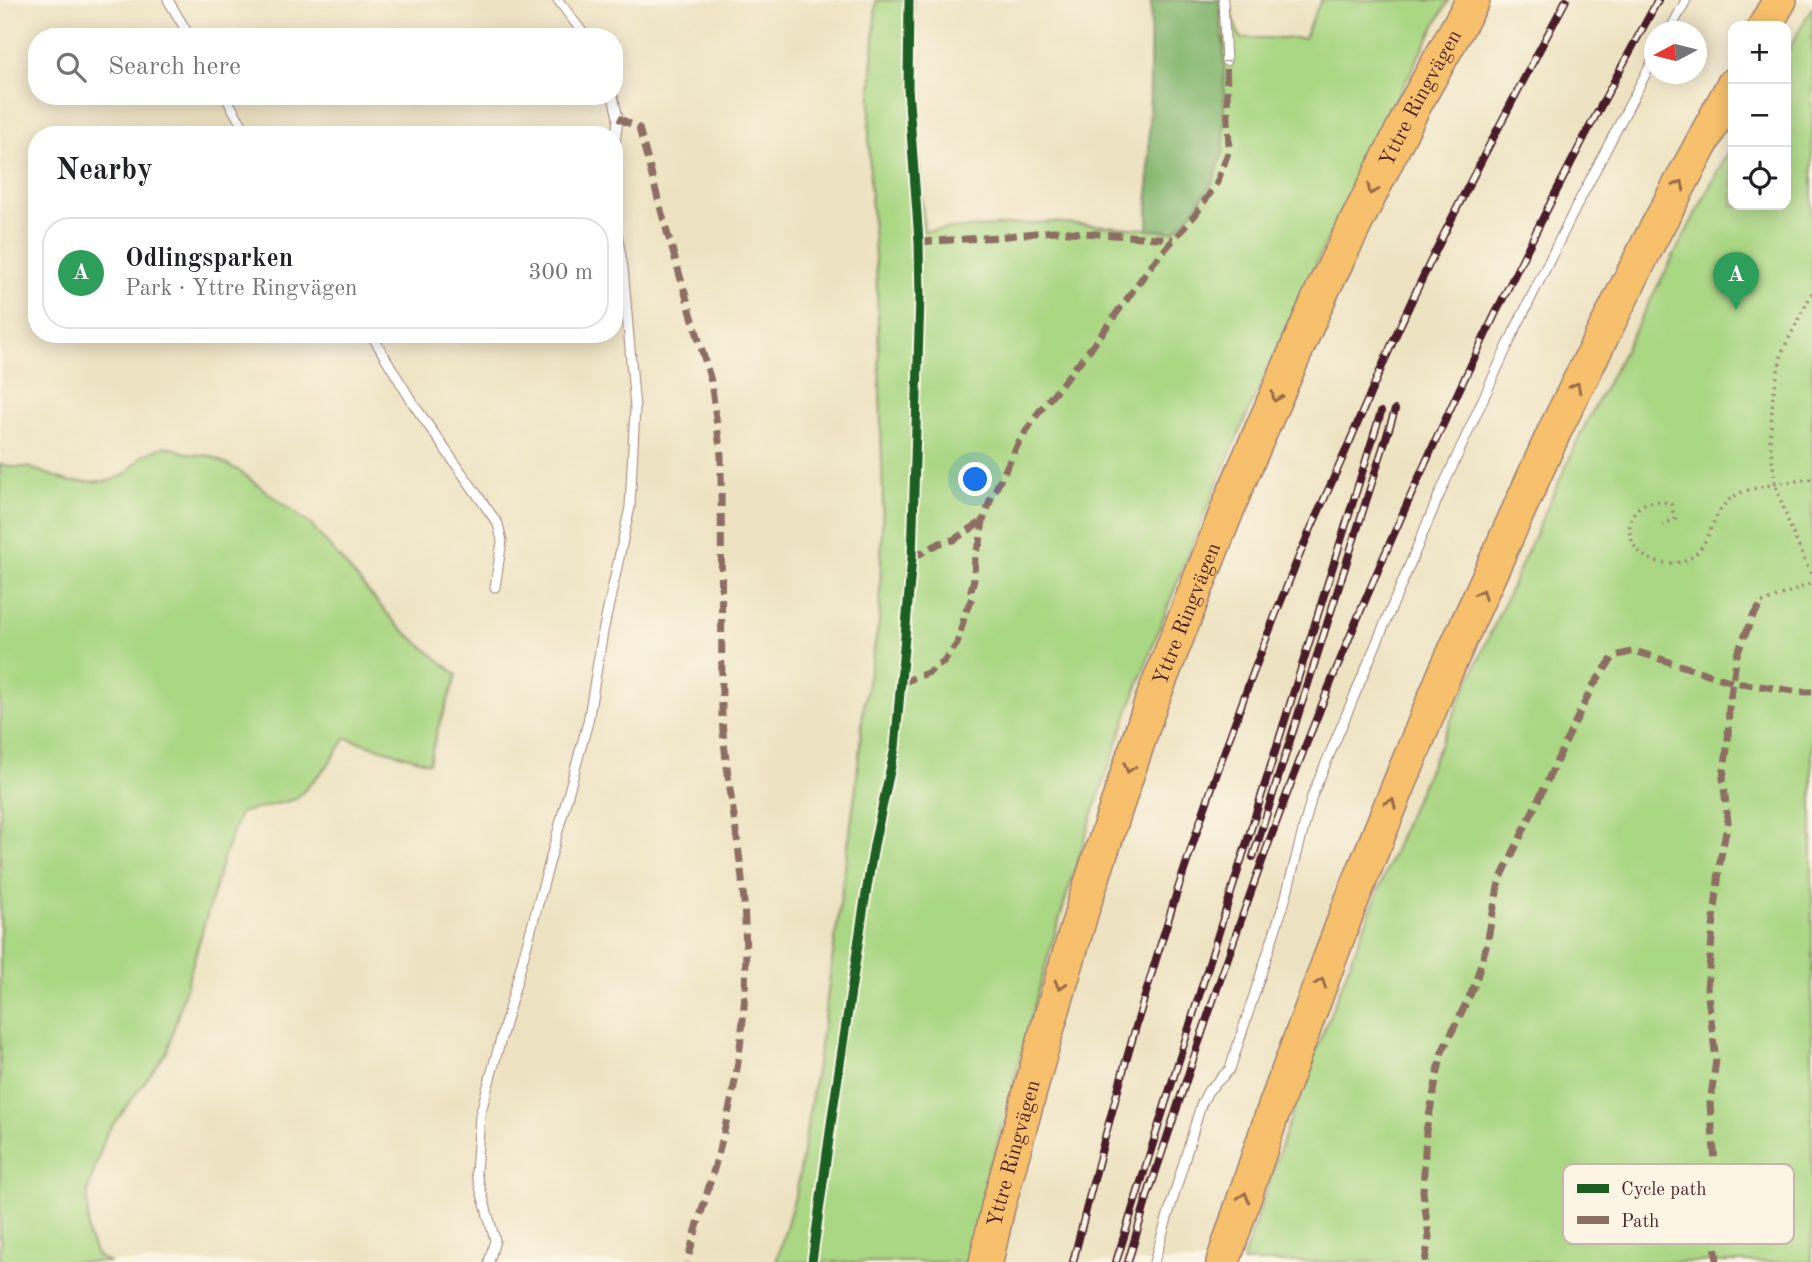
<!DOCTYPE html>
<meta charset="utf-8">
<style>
:root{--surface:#fff;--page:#f2f2f2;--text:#202124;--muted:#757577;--line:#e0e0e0;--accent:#1f6fb2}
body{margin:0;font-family:"Old Standard TT",serif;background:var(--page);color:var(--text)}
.controls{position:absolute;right:21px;top:21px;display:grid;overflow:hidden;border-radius:14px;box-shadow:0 4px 18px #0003}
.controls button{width:63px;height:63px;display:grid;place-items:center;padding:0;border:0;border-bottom:2px solid var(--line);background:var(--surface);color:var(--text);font:35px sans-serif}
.compass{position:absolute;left:1644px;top:21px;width:63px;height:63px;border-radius:50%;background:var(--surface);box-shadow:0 4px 18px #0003;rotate:263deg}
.you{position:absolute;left:976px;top:480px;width:24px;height:24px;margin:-18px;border:5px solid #fff;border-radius:50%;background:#1a73e8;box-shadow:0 0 0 10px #1a73e833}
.badge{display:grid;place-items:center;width:46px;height:46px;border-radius:50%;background:var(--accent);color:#fff;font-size:23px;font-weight:700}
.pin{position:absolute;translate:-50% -58px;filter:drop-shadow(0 2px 4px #0008)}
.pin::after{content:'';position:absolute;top:37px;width:24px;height:21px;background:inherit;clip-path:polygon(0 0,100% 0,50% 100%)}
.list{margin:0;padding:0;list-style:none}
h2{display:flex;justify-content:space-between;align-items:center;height:91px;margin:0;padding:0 28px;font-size:30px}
h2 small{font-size:23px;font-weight:400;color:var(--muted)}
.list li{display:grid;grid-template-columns:46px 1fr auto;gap:21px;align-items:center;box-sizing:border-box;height:112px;margin:0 14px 14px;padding:0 14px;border:2px solid var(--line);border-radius:28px}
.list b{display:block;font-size:26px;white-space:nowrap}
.list p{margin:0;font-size:23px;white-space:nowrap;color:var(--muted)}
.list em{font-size:23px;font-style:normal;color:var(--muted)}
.icon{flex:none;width:38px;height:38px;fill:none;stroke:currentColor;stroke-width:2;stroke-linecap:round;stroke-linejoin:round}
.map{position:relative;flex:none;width:1812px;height:1262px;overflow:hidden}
.search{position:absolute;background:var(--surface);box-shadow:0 4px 18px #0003;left:28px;top:28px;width:595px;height:77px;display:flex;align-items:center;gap:18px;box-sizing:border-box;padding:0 24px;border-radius:28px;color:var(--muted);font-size:26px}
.panel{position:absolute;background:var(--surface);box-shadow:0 4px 18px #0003;left:28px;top:126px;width:595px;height:217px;border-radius:28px}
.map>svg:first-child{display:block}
.green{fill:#aad784;stroke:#7a7b58;stroke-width:2}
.forest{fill:#87b872;stroke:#686c4e;stroke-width:2}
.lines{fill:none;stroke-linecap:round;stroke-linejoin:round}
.service-casing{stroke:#9c8176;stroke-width:11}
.motorway-casing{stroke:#9c8176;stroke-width:36}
.path{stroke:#9c8176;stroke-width:3.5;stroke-dasharray:2 5;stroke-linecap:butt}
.service{stroke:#fff;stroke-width:9}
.motorway{stroke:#f7c06c;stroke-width:33}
.rail-casing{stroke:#4a1f2b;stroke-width:8}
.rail{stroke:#fcf5e5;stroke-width:5;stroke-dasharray:16;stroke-linecap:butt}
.quiet{stroke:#8d6e63;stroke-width:7;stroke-dasharray:14 7;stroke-linecap:butt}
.cycleway-casing{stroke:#fcf5e5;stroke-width:13}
.cycleway{stroke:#1b5e20;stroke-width:9}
.oneway{stroke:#986748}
.labels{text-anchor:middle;stroke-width:6;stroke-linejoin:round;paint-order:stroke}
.street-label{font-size:21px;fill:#4a1f2b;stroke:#fcf5e5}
.key{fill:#fcf5e5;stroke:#c7b5ad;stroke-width:2}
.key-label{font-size:19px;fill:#4a1f2b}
</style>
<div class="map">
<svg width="1812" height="1262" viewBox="0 0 1812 1262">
<rect width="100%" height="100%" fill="#fcf5e5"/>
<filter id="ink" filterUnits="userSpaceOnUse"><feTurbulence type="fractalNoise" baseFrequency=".0143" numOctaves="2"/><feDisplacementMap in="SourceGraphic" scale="14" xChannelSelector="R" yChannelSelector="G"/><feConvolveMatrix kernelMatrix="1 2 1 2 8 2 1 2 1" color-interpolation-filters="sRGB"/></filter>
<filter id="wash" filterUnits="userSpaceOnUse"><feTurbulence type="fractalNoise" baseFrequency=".00686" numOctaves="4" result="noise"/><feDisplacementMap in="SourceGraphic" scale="28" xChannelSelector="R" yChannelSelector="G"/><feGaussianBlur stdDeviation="1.57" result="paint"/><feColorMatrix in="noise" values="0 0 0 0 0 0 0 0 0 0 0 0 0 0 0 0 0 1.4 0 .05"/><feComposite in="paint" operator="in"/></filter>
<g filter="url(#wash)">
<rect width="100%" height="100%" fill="#ede3c2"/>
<g class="green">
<path d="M876,0H913L914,92L924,231L1049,222L1174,231L1224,58L1227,0L1240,38H1304L1321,0H1449C1404,81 1363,165 1323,249C1222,460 1134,677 1065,901C1028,1020 998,1141 967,1262H776L797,1189L823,1027L856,788L863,711L879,622L883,499L877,285L870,184L869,131Z"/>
<polygon points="1812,7 1812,1262 1242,1262 1297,1099 1406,820 1580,435 1733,142 1733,205 1786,205 1786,51 1788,51"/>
<polygon points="166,446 190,454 211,456 238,470 311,525 397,625 457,675 437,731 429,763 346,738 327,766 296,799 240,813 224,856 167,1052 106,1134 88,1190 88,1235 96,1255 108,1262 0,1262 0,464 13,467 28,467 70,482 109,481 125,475 143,455"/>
</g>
<polygon class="forest" points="1151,0 1220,0 1224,58 1224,150 1213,182 1191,213 1174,231 1148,230"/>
</g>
<g filter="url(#ink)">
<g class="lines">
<g class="service-casing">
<g id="service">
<polyline points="168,0 190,37"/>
<polyline points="558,0 586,37"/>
<polyline points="1223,0 1226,61"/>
<polyline points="1669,32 1686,0"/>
<polyline points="225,96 248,135"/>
<polyline points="613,96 618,118 614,153"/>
<polyline points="371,334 414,405 498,524 502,541 495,587"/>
<polyline points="489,1262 495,1240 476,1173 480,1115 588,722 603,632 630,507 635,408 623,267 614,218"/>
<polyline points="1154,1262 1201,1105 1208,1091 1230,1069 1285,900 1312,796 1440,493 1513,334 1576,207 1654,58"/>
</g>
</g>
<g class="motorway-casing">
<g id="motorway">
<polyline points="1765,26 1780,0"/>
<path id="s1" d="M986,1262L998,1207L1045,1037L1084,904L1151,703L1236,488L1323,289L1414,106L1473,0"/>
<polyline points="1223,1262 1273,1112 1349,907 1444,675 1555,430 1649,242 1733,85"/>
</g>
</g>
<g class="path">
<polyline points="1812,293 1782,352 1773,395 1770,438 1775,484 1791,529 1812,577"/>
<path d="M1662,525L1675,519L1671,504C1618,487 1614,564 1670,563C1713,563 1705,515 1733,497C1748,486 1793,482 1812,479"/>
<polyline points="1762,603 1812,583"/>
</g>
<use href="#service" class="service"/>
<use href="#motorway" class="motorway"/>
<g class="rail-casing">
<g id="rail">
<polyline points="1253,857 1395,410"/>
<path d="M1150,1189C1199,1041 1248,893 1305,747C1406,491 1525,241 1658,0"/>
<path d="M1073,1262C1131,1025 1203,792 1295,566C1312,524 1332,483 1350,441C1373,387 1396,332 1422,279C1467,185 1517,92 1566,0"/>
<polyline points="1116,1262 1381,412"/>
<polyline points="1128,1262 1152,1181"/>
</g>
</g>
<use href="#rail" class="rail"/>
<g class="quiet">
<path d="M618,118L639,128L665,225L711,381L721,455L722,719C727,788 743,855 745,924C748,989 742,1056 727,1119C716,1167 700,1214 687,1262"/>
<polyline points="919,242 999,237 1054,231 1173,239"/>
<polyline points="912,558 940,543 953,540 983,521"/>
<polyline points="901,683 930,672 936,665 943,663 957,644 966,611 972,598 971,590 974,579 975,554 980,543 983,521 990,501 1018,444 1038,413 1095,343 1153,263 1195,215 1217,183 1229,150 1226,61"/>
<polyline points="1425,1262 1429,1237 1423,1192 1426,1131 1442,1052 1474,987 1487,943 1499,882 1592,687 1614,656 1635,651 1733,682 1800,692 1812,692"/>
<polyline points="1717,1262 1713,1225 1715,1162 1710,1104 1716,1060 1707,988 1720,861 1728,822 1723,778 1728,742 1729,707 1737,654 1753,616 1762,603"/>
</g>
<g class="cycleway-casing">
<polyline id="cycleway" points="812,1262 833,1110 863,912 874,845 895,748 912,558 920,297 919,242 908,88 909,0"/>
</g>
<use href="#cycleway" class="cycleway"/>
</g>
<defs><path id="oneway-chevron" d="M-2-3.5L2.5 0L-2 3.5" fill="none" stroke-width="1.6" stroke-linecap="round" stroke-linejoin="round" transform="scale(1.75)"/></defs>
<g class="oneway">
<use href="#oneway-chevron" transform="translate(1680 185) rotate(-62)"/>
<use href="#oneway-chevron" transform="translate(1372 190) rotate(116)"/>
<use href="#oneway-chevron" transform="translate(1576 387) rotate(-63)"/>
<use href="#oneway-chevron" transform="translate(1276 397) rotate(114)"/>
<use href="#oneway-chevron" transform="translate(1481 594) rotate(-66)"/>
<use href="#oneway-chevron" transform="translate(1129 768) rotate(108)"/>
<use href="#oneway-chevron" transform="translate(1391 803) rotate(-67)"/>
<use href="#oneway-chevron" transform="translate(1321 983) rotate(-70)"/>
<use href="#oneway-chevron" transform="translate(1060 985) rotate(106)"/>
<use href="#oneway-chevron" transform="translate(1244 1197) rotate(-72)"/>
</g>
</g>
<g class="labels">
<g class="street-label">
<text dy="7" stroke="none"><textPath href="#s1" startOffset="1246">Yttre Ringvägen</textPath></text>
<text dy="7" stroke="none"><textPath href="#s1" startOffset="679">Yttre Ringvägen</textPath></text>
<text dy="7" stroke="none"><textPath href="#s1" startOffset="112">Yttre Ringvägen</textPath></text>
</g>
</g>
<rect x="1563" y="1164" width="231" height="80" rx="10" class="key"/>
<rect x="1577" y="1184" width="32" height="9" fill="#1b5e20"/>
<rect x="1577" y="1216" width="32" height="8" fill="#8d6e63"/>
<g class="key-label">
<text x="1621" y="1195">Cycle path</text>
<text x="1621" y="1227">Path</text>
</g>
</svg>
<div class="controls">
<button>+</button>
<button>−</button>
<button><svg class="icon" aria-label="locate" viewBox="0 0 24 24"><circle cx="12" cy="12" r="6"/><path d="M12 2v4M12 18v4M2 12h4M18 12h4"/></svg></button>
</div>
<svg class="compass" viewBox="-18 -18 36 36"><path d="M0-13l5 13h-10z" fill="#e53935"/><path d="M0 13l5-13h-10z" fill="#757577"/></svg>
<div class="you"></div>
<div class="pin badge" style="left:1736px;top:310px;background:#2e9e5b">A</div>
<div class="search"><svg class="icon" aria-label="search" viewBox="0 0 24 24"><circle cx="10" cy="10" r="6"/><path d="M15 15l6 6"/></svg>Search here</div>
<section class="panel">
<h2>Nearby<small></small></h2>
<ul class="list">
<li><span class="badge" style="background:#2e9e5b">A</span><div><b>Odlingsparken</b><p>Park · Yttre Ringvägen</p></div><em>300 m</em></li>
</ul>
</section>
</div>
